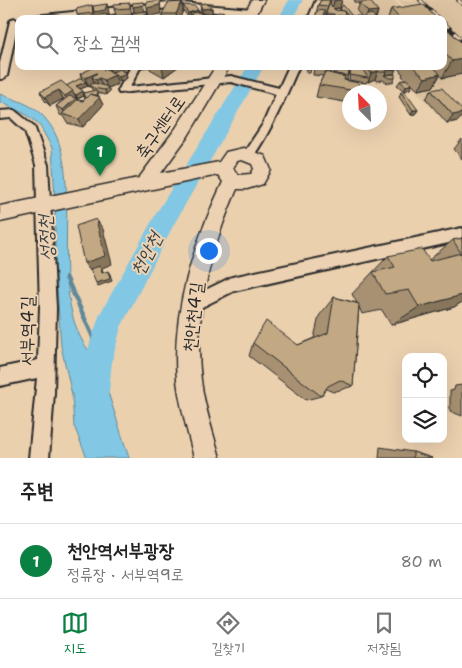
<!DOCTYPE html>
<html lang="ko">
<head>
<meta charset="utf-8">
<style>
	:root { --surface:#fff; --page:#f6f6f6; --text:#222; --muted:#767676; --line:#e0e0e0; --accent:#0b8043 }
	body { margin:0; font-family:"Shantell Sans","Poor Story",sans-serif; background:var(--page); color:var(--text) }
	.controls { position:absolute; right:15px; bottom:15px; display:grid; overflow:hidden; border-radius:10px; box-shadow:0 5px 20px #0002 }
	.controls button { width:45px; height:45px; display:grid; place-items:center; padding:0; border:0; border-bottom:1px solid var(--line); background:var(--surface); color:var(--text); font:25px sans-serif }
	.compass { position:absolute; left:342px; top:85px; width:45px; height:45px; border-radius:50%; background:var(--surface); box-shadow:0 5px 20px #0002; rotate:336deg }
	.you { position:absolute; left:208px; top:250px; width:18px; height:18px; margin:-12px; border:4px solid #fff; border-radius:50%; background:#1a73e8; box-shadow:0 0 0 8px #1a73e833 }
	.badge { display:grid; place-items:center; width:32px; height:32px; border-radius:50%; background:var(--accent); color:#fff; font-size:16px; font-weight:700 }
	.pin { position:absolute; translate:-50% -41px; filter:drop-shadow(0 1px 2px #0008) }
	.pin::after { content:''; position:absolute; top:26px; width:18px; height:15px; background:inherit; clip-path:polygon(0 0,100% 0,50% 100%) }
	.list { margin:0; padding:0; list-style:none }
	h2 { display:flex; justify-content:space-between; align-items:center; height:65px; margin:0; padding:0 20px; font-size:21px }
	h2 small { font-size:16px; font-weight:400; color:var(--muted) }
	.list li { display:grid; grid-template-columns:32px 1fr auto; gap:15px; align-items:center; box-sizing:border-box; height:75px; padding:0 20px; border-top:1px solid var(--line) }
	.list b { display:block; font-size:19px; white-space:nowrap }
	.list p { margin:0; font-size:16px; white-space:nowrap; color:var(--muted) }
	.list em { font-size:16px; font-style:normal; color:var(--muted) }
	.icon { flex:none; width:28px; height:28px; fill:none; stroke:currentColor; stroke-width:2; stroke-linecap:round; stroke-linejoin:round }
	.map { position:relative; flex:none; width:462px; height:458px; overflow:hidden }
	.search { position:absolute; background:var(--surface); box-shadow:0 5px 20px #0002; left:15px; right:15px; top:15px; height:55px; display:flex; align-items:center; gap:12px; box-sizing:border-box; padding:0 18px; border-radius:10px; color:var(--muted); font-size:19px }
	.sheet { height:140px; background:var(--surface) }
	nav { display:flex; justify-content:space-around; align-items:center; box-sizing:border-box; height:70px; border-top:1px solid var(--line); background:var(--surface); font-size:14px; color:var(--muted) }
	nav a { display:grid; justify-items:center; gap:2px }
	nav .on { color:var(--accent) }
	.map>svg:first-child { display:block }
</style>
</head>
<body>
<div class="map">
<svg width="462" height="458" viewBox="0 0 462 458">
	<rect width="100%" height="100%" fill="#ebd0ae"/>
	<filter id="ink" filterUnits="userSpaceOnUse"><feTurbulence type="fractalNoise" baseFrequency=".02" numOctaves="2"/><feDisplacementMap in="SourceGraphic" scale="10" xChannelSelector="R" yChannelSelector="G"/><feConvolveMatrix kernelMatrix="1 2 1 2 8 2 1 2 1" color-interpolation-filters="sRGB"/></filter>
	<g filter="url(#ink)">
		<g fill="#dbc19f">
			<polygon points="336,0 394,0 412,19 352,19"/>
			<polygon points="398,0 462,0 462,68 443,47 443,19 417,19"/>
			<polygon points="394,66 443,66 462,71 462,121 447,125"/>
		</g>
		<path fill="#82c7e3" stroke="#5f8999" d="M0,94C13,99 31,104 41,114C96,165 35,303 98,361L129,458H87L74,426L72,395L61,346L55,261V199L52,148L39,124L27,115L0,102Z"/>
		<g fill="none" stroke-linecap="round" stroke-linejoin="round">
			<polyline stroke="#5f8999" stroke-width="4.5" points="66,277 93,337 94,362"/>
			<g fill="#82c7e3" fill-rule="evenodd">
				<polygon points="289,0 303,0 292,19 278,19"/>
				<polygon points="248,66 264,66 173,226 121,327 112,361 109,392 105,402 95,406 85,402 81,392 84,361 100,314 157,212"/>
			</g>
			<g stroke="#2b2b2b" stroke-width="4">
				<g id="street">
					<polygon points="316,0 324,0 316,19 308,19"/>
					<polygon points="169,2 252,9 256,12 252,15 169,8 62,19 30,19 34,16"/>
					<polygon points="14,18 18,21 7,76 2,79 0,79 0,63 10,21"/>
					<path d="M131,66H141L130,87L231,76L279,88L289,66H299C285,98 273,127 253,157L249,159L243,154L263,124L276,94L231,82L119,93L118,91Z"/>
					<polygon points="14,110 34,126 48,165 56,308 54,393 49,458 29,458 37,378 0,386 0,368 38,360 40,308 36,165 25,131 11,118 0,119 0,111"/>
					<polygon points="462,228 462,240 234,291 192,312 187,309 184,304 187,299 232,277"/>
				</g>
			</g>
			<g stroke="#2b2b2b" stroke-width="3">
				<g id="secondary">
					<polygon points="252,0 264,0 254,19 242,19"/>
					<path d="M216,66H230L188,136L161,173L219,162L226,152L243,148L265,156L271,170L263,184L247,189H237C211,248 193,315 201,380C204,406 213,432 220,458H194C188,432 180,407 177,380C171,311 194,243 223,182L218,175L0,222V206L139,178L176,128ZM242,160L252,164L254,169L251,174L238,175L233,168L237,161Z"/>
				</g>
			</g>
			<use href="#street" fill="#ecd2b3" fill-rule="evenodd"/>
			<use href="#secondary" fill="#ecd2b3" fill-rule="evenodd"/>
			<g stroke="#2b2b2b" stroke-width="4">
				<g id="rail">
					<polyline points="420,0 439,19"/>
					<polyline points="458,0 462,4"/>
					<polyline points="443,22 462,40"/>
				</g>
			</g>
			<use href="#rail" stroke="#ecd2b3" stroke-width="2.5" stroke-dasharray="8" stroke-linecap="butt"/>
		</g>
		<g fill="#a79172" stroke="#2b2b2b" fill-rule="evenodd">
			<polygon points="321,0 342,0 340,8 334,9 335,10 339,11 340,9 352,16 362,19 324,19 326,15 328,6 326,15 324,15 322,19 315,19 318,5"/>
			<polygon points="354,0 366,0 366,2 378,11 376,19 363,19 357,11 360,3 356,3"/>
			<polygon points="182,2 183,11 179,19 163,19 162,14"/>
			<polygon points="130,3 132,17 117,18 114,9"/>
			<polygon points="200,4 212,8 212,13 215,19 203,19 201,13"/>
			<polygon points="183,5 198,12 200,12 202,19 192,19 191,17 188,17 183,10"/>
			<polygon points="133,7 145,11 147,11 148,19 133,19 132,13 134,13"/>
			<polygon points="76,9 94,10 109,13 108,19 79,19"/>
			<polygon points="391,9 437,19 388,19"/>
			<polygon points="215,13 226,19 217,19 216,17"/>
			<polygon points="443,25 462,74 442,78 440,75 433,87 418,90 412,85 410,89 404,91 397,85 400,81 405,79 402,76 403,74 396,66 443,66"/>
			<path d="M107,66H127L128,71L124,72L126,74L127,78L120,82L117,79L118,84L108,88L110,91L106,95L97,93L103,105L83,127L67,123L63,116L60,115L56,106L64,99H63L50,106L45,101L40,92L66,86L82,79L80,74L109,70ZM88,86L89,87L90,86L93,91L84,93L80,89ZM84,96L85,99L83,101L77,100L76,97L78,99Z"/>
			<polygon points="141,66 179,66 164,77 150,69 150,67 142,68"/>
			<polygon points="306,66 311,66 310,73 306,73"/>
			<polygon points="314,66 332,66 330,73 335,74 333,74 335,66 351,66 348,72 347,80 344,80 359,83 356,92 350,92 350,103 316,97 319,85 323,76 313,75"/>
			<polygon points="354,66 395,66 394,74 385,75 395,78 393,82 387,83 383,80 376,81 375,79 368,82 367,81 366,83 349,80 350,71 351,67"/>
			<polygon points="431,90 458,121 447,123 426,99"/>
			<polygon points="401,92 418,110 415,114 411,115 399,97"/>
			<polygon points="462,139 462,159 454,149"/>
			<polygon points="462,238 462,302 454,307 391,325 382,310 362,314 359,307 353,386 333,392 326,389 321,396 306,400 249,356 253,343 298,345 314,338 319,316 334,297 357,303 352,294 388,256 429,260 453,240"/>
			<polygon points="462,385 462,416 450,411 450,391 454,390 455,386"/>
			<polygon points="380,447 413,452 432,458 379,458"/>
		</g>
		<g fill="#88765c" stroke="#2b2b2b">
			<polygon points="160,0 161,14 149,16 147,8"/>
			<polygon points="338,0 342,0 340,8 332,9 334,1"/>
			<polygon points="143,2 145,14 135,16 133,7"/>
			<polygon points="182,2 183,11 179,19 177,19 176,14"/>
			<polygon points="107,4 109,13 108,19 94,19 93,13 92,5 94,12"/>
			<polygon points="212,8 212,17 203,14 203,18 202,9"/>
			<polygon points="198,10 198,15 190,13 191,17 188,17 188,13"/>
			<polygon points="378,11 375,19 366,18 368,12"/>
			<polygon points="462,59 462,74 442,78 452,61"/>
			<polygon points="112,66 127,66 128,71 112,76 109,67"/>
			<polygon points="162,66 179,66 164,77"/>
			<polygon points="396,69 394,74 385,75 386,72 384,71"/>
			<polygon points="378,71 375,79 368,82 371,73"/>
			<polygon points="97,73 103,87 100,89 96,80 92,77 95,84 89,87 85,78"/>
			<polygon points="126,74 127,78 120,82 119,77"/>
			<polygon points="440,74 433,87 418,90 425,78"/>
			<polygon points="115,75 118,84 108,88 110,91 106,95 105,90 107,88 104,80"/>
			<polygon points="86,82 88,86 78,90 76,86"/>
			<polygon points="412,84 410,89 404,91 406,86"/>
			<polygon points="59,90 63,99 50,106 45,97"/>
			<polygon points="73,91 80,106 66,116 63,110 70,104 65,96"/>
			<polygon points="83,91 85,95 78,99 76,95"/>
			<polygon points="98,95 103,105 83,127 79,119 87,102 85,98"/>
			<polygon points="413,110 418,110 415,114 411,115"/>
			<polygon points="462,113 462,116 458,121 447,123 453,115"/>
			<polygon points="96,219 103,229 112,264 102,268 104,276 91,272 84,263"/>
			<polygon points="108,271 110,274 112,281 98,286 96,283"/>
			<polygon points="462,295 462,302 454,307 391,325 419,307"/>
		</g>
		<g fill="#c2a984" stroke="#2b2b2b">
			<polygon points="160,0 160,5 147,8 146,2"/>
			<polygon points="321,0 330,0 328,6 318,5"/>
			<polygon points="330,0 331,6 335,10 344,11 345,16 337,16 335,19 334,14 326,14"/>
			<polygon points="370,1 378,11 368,12 360,3"/>
			<polygon points="143,2 144,5 133,7 132,3"/>
			<polygon points="182,2 176,14 162,14 168,3"/>
			<polygon points="130,3 130,8 114,9 114,4"/>
			<polygon points="206,3 212,8 202,9 200,4"/>
			<polygon points="107,4 105,10 94,12 93,6"/>
			<polygon points="423,4 437,19 400,19 391,9"/>
			<polygon points="92,5 93,13 77,15 76,9"/>
			<polygon points="183,5 195,6 198,10 188,13"/>
			<polygon points="343,5 352,16 347,16 347,13 340,9"/>
			<polygon points="318,10 325,11 322,18 315,17"/>
			<polygon points="147,11 147,15 133,16 132,13"/>
			<polygon points="223,11 226,17 220,18 215,13"/>
			<polygon points="200,12 202,18 195,19 190,13"/>
			<polygon points="213,13 215,19 205,19 203,14"/>
			<polygon points="107,14 106,19 93,19 92,16"/>
			<polygon points="372,14 376,19 367,19 364,16"/>
			<polygon points="131,15 131,19 130,19 130,17 117,18 117,16"/>
			<polygon points="326,15 333,15 334,19 324,19"/>
			<polygon points="337,16 359,16 362,19 338,19"/>
			<polygon points="130,17 130,19 114,19"/>
			<polygon points="443,25 462,43 462,59 452,61 443,51"/>
			<polygon points="96,66 101,66 104,70 107,69 115,75 104,80 100,78 96,80 92,77 97,73 85,78 80,74"/>
			<rect x="307" y="66" width="4" height="3"/>
			<polygon points="319,66 332,66 332,68"/>
			<polygon points="367,66 383,66 386,72 380,72 378,71 371,73"/>
			<polygon points="383,66 395,66 396,67 396,69 386,71"/>
			<polygon points="412,66 433,66 440,74 425,78"/>
			<polygon points="351,67 361,67 368,78 350,75"/>
			<polygon points="120,69 126,74 119,77 112,72"/>
			<polygon points="336,71 349,71 348,76 336,74"/>
			<polygon points="325,72 345,77 344,80 359,83 357,91 319,85"/>
			<polygon points="395,74 395,78 389,78 384,75"/>
			<polygon points="81,78 86,82 76,86 83,91 76,95 66,86"/>
			<polygon points="406,79 412,84 406,86 400,81"/>
			<polygon points="61,81 73,91 65,96 59,90 45,97 40,92"/>
			<polygon points="94,83 108,87 105,90 93,88 90,85"/>
			<polygon points="442,88 462,110 462,113 453,115 431,90"/>
			<polygon points="96,90 98,95 95,95 90,94 87,98 85,98 83,93"/>
			<polygon points="401,92 405,92 418,110 413,110"/>
			<polygon points="90,94 100,97 79,119 62,114 77,100 83,101"/>
			<polygon points="69,96 76,98 63,110 56,106"/>
			<polygon points="96,219 105,256 84,263 76,226"/>
			<polygon points="462,238 462,295 419,307 409,290 385,294 373,272 395,267 388,256 422,249 430,261 461,253 453,240"/>
			<polygon points="100,266 102,273 108,271 110,279 96,283 90,269"/>
			<polygon points="334,297 359,304 353,386 340,380 328,386 321,396 253,343 266,321 298,345 328,333"/>
			<polygon points="413,452 432,458 413,458"/>
		</g>
	</g>
	<g text-anchor="middle" dominant-baseline="central" stroke-width="4" stroke-linejoin="round" paint-order="stroke">
		<g font-size="18" fill="#2b2b2b" stroke="#ecd2b3">
			<text transform="translate(160 127) rotate(-55)">축구센터로</text>
			<text transform="translate(193 317) rotate(-84)">천안천4길</text>
			<text transform="translate(27 331) rotate(-89)">서부역4길</text>
		</g>
		<g font-size="19" font-style="italic" fill="#384247" stroke="#ecd2b3">
			<text transform="translate(46 238) rotate(-93)">성정천</text>
			<text transform="translate(146 254) rotate(-62)">천안천</text>
		</g>
	</g>
</svg>
<div class="controls">
<button><svg class="icon" aria-label="locate" viewBox="0 0 24 24"><circle cx="12" cy="12" r="6"/><path d="M12 2v4M12 18v4M2 12h4M18 12h4"/></svg></button>
<button><svg class="icon" aria-label="layers" viewBox="0 0 24 24"><path d="M12 4l9 5-9 5-9-5zM3 14l9 5 9-5"/></svg></button>
</div>
<svg class="compass" viewBox="-18 -18 36 36"><path d="M0-13l5 13h-10z" fill="#e53935"/><path d="M0 13l5-13h-10z" fill="#767676"/></svg>
<div class="you"></div>
<div class="pin badge" style="left:100px;top:176px">1</div>
<div class="search"><svg class="icon" aria-label="search" viewBox="0 0 24 24"><circle cx="10" cy="10" r="6"/><path d="M15 15l6 6"/></svg>장소 검색</div>
</div>
<section class="sheet">
<h2>주변<small></small></h2>
<ul class="list">
<li><span class="badge">1</span><div><b>천안역서부광장</b><p>정류장 · 서부역9로</p></div><em>80 m</em></li>
</ul>
</section>
<nav>
<a class="on"><svg class="icon" aria-label="map" viewBox="0 0 24 24"><path d="M3 6l6-2 6 2 6-2v14l-6 2-6-2-6 2zM9 4v14M15 6v14"/></svg>지도</a>
<a><svg class="icon" aria-label="directions" viewBox="0 0 24 24"><path d="M12 3l9 9-9 9-9-9zM9 14v-3h6M13 9l2 2-2 2"/></svg>길찾기</a>
<a><svg class="icon" aria-label="saved" viewBox="0 0 24 24"><path d="M7 4h10v16l-5-4-5 4z"/></svg>저장됨</a>
</nav>
</body>
</html>
